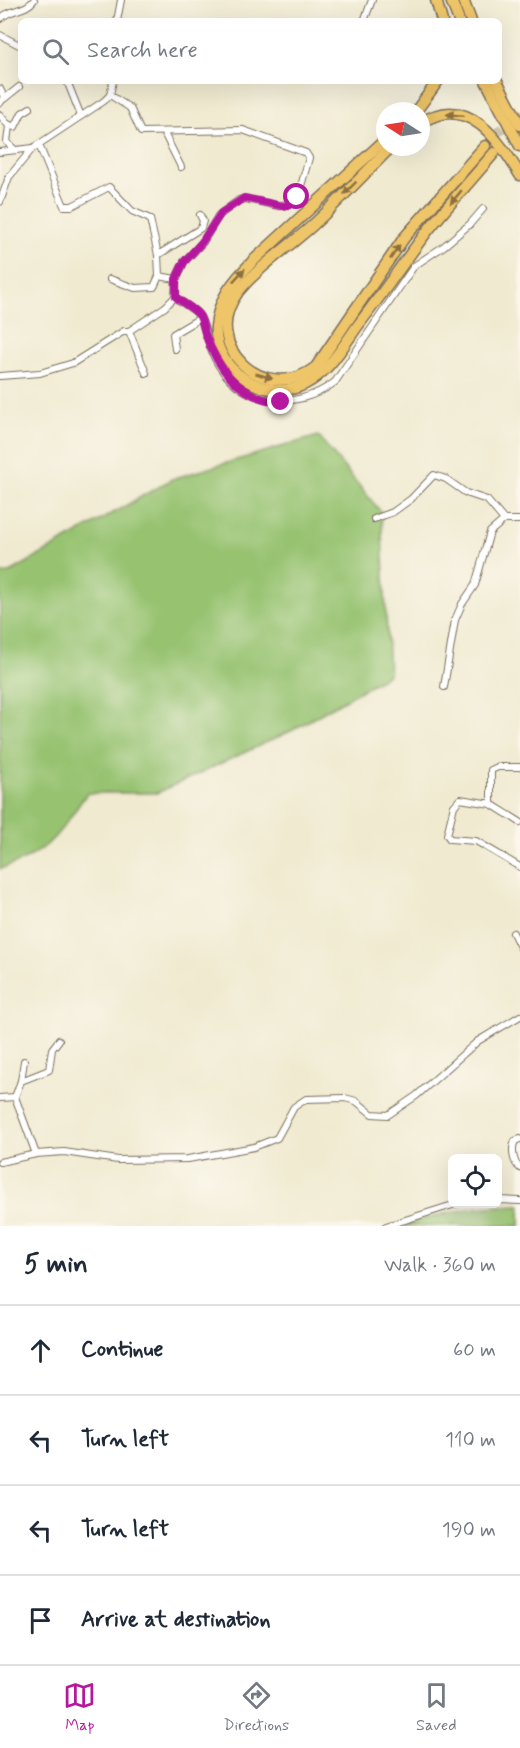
<!DOCTYPE html>
<html lang="en">
<head>
<meta charset="utf-8">
<style>
	:root { --surface:#fff; --page:#f2f2f3; --text:#1f2937; --muted:#747a83; --line:#e0e1e3; --accent:#b5179e }
	body { margin:0; font-family:Mynerve,sans-serif; background:var(--page); color:var(--text) }
	.controls { position:absolute; right:18px; bottom:18px; display:grid; overflow:hidden; border-radius:9px; box-shadow:0 6px 24px #0002 }
	.controls button { width:54px; height:54px; display:grid; place-items:center; padding:0; border:0; border-bottom:2px solid var(--line); background:var(--surface); color:var(--text); font:30px sans-serif }
	.compass { position:absolute; left:376px; top:102px; width:54px; height:54px; border-radius:50%; background:var(--surface); box-shadow:0 6px 24px #0002; rotate:282deg }
	.stop { position:absolute; width:18px; height:18px; margin:-14px; border:4px solid #b5179e; border-radius:50%; background:#fff }
	.stop.end { background:#b5179e; border-color:#fff; box-shadow:0 2px 6px #0008 }
	.list { margin:0; padding:0; list-style:none }
	h2 { display:flex; justify-content:space-between; align-items:center; height:78px; margin:0; padding:0 24px; font-size:26px }
	h2 small { font-size:20px; font-weight:400; color:var(--muted) }
	.list li { display:grid; grid-template-columns:39px 1fr auto; gap:18px; align-items:center; box-sizing:border-box; height:90px; padding:0 24px; border-top:2px solid var(--line) }
	.list b { display:block; font-size:22px; white-space:nowrap }
	.list em { font-size:20px; font-style:normal; color:var(--muted) }
	.icon { flex:none; width:33px; height:33px; fill:none; stroke:currentColor; stroke-width:2; stroke-linecap:round; stroke-linejoin:round }
	.map { position:relative; flex:none; width:520px; height:1226px; overflow:hidden }
	.search { position:absolute; background:var(--surface); box-shadow:0 6px 24px #0002; left:18px; right:18px; top:18px; height:66px; display:flex; align-items:center; gap:15px; box-sizing:border-box; padding:0 21px; border-radius:9px; color:var(--muted); font-size:22px }
	.sheet { height:438px; background:var(--surface) }
	nav { display:flex; justify-content:space-around; align-items:center; box-sizing:border-box; height:84px; border-top:2px solid var(--line); background:var(--surface); font-size:16px; color:var(--muted) }
	nav a { display:grid; justify-items:center; gap:3px }
	nav .on { color:var(--accent) }
	.map>svg:first-child { display:block }
</style>
</head>
<body>
<div class="map">
<svg width="520" height="1226" viewBox="0 0 520 1226">
	<rect width="100%" height="100%" fill="#fbf7ec"/>
	<filter id="ink" filterUnits="userSpaceOnUse"><feTurbulence type="fractalNoise" baseFrequency=".0167" numOctaves="2"/><feDisplacementMap in="SourceGraphic" scale="12" xChannelSelector="R" yChannelSelector="G"/><feConvolveMatrix kernelMatrix="1 2 1 2 8 2 1 2 1" color-interpolation-filters="sRGB"/></filter>
	<filter id="wash" filterUnits="userSpaceOnUse"><feTurbulence type="fractalNoise" baseFrequency=".008" numOctaves="4" result="noise"/><feDisplacementMap in="SourceGraphic" scale="24" xChannelSelector="R" yChannelSelector="G"/><feGaussianBlur stdDeviation="1.35" result="paint"/><feColorMatrix in="noise" values="0 0 0 0 0 0 0 0 0 0 0 0 0 0 0 0 0 1.4 0 .05"/><feComposite in="paint" operator="in"/></filter>
	<g filter="url(#wash)">
		<rect width="100%" height="100%" fill="#f0ead0"/>
		<g fill="#97c371" stroke="#697648" stroke-width="1.5">
			<path d="M318,436L381,512L389,674L291,731L157,793H87C59,833 49,854 0,869V574L9,573L172,479Z"/>
			<path d="M520,1205V1226H401C441,1212 477,1206 520,1205Z"/>
		</g>
	</g>
	<g filter="url(#ink)">
		<g fill="none" stroke-linecap="round" stroke-linejoin="round">
			<polyline stroke="#ccc4ac" stroke-width="10" stroke-dasharray="10 5" stroke-linecap="butt" points="485,146 520,109"/>
			<g stroke="#7a6d5c" stroke-width="8">
				<g id="minor">
					<path d="M0,19C10,8 25,12 34,0"/>
					<polyline points="117,21 121,0"/>
					<polyline points="364,21 372,0"/>
					<polyline points="0,35 21,46"/>
					<polyline points="67,81 81,116"/>
					<polyline points="0,89 4,97 0,103"/>
					<polyline points="110,95 130,108 141,132 243,130 306,153 309,158 299,193 291,203 279,206 246,199 239,200 218,216 203,242 184,262 176,279"/>
					<polyline points="4,99 19,87"/>
					<polyline points="0,115 9,126 7,142 15,150"/>
					<polyline points="8,124 15,127 22,113 30,108"/>
					<polyline points="164,133 181,167"/>
					<polyline points="0,152 33,148 104,101 110,95 113,81"/>
					<polyline points="0,202 9,177 33,148"/>
					<polyline points="158,255 201,228 203,221 200,215"/>
					<polyline points="110,279 135,288 154,287 159,276"/>
					<path d="M175,297C182,303 191,307 198,314C204,320 209,347 214,357C238,406 294,413 335,382L414,266L444,246L470,224L483,209"/>
					<polyline points="129,331 146,373"/>
					<polyline points="175,349 173,334 200,318"/>
					<polyline points="0,376 40,373 73,363 124,331 129,331 165,307 175,297 176,279 159,276 158,255 150,219 132,211 109,187 72,206 64,206 39,145"/>
					<polyline points="374,519 393,512 411,499 434,475 446,479 466,493 487,500 504,520 520,520"/>
					<polyline points="444,687 455,620 462,604 475,585 490,532 504,520"/>
					<polyline points="491,804 491,770 498,767 520,767"/>
					<polyline points="520,822 491,804 460,799 454,806 447,835 450,839 476,841 520,867"/>
					<polyline points="513,933 520,947"/>
					<polyline points="21,1081 49,1070 52,1049 59,1040"/>
					<polyline points="15,1097 21,1081 24,1061"/>
					<polyline points="0,1098 15,1097 36,1154"/>
					<path d="M520,1139L515,1141C511,1149 513,1163 520,1168"/>
					<polyline points="0,1162 36,1154 64,1152 118,1160 188,1159 254,1147 277,1138 294,1107 306,1099 345,1098 356,1101 372,1114 388,1115 416,1096 478,1041 520,1016"/>
					<polyline points="498,1200 520,1201"/>
					<polyline points="386,1226 456,1204"/>
				</g>
			</g>
			<g stroke="#7a6d5c" stroke-width="13">
				<g id="motorway">
					<polyline points="436,0 442,21"/>
					<polyline points="451,0 459,21"/>
					<polyline points="463,0 471,21"/>
					<polyline points="486,81 520,146"/>
					<polyline points="497,81 520,125"/>
					<polyline points="416,111 438,81"/>
					<path d="M421,123C467,92 500,141 520,175"/>
					<path d="M385,140L253,261C234,280 219,297 216,326C212,370 267,404 305,384C330,371 343,346 359,324C383,293 405,260 429,229C450,203 473,178 494,153"/>
					<path d="M391,147C365,173 340,200 313,225C289,247 259,266 238,292C198,345 265,407 316,367L404,238L485,146"/>
				</g>
			</g>
			<use href="#minor" stroke="#fff" stroke-width="6"/>
			<use href="#motorway" stroke="#eec569" stroke-width="10"/>
		</g>
		<defs><path id="oneway-solid" d="M-6-.8H1V-3.2L6.5 0L1 3.2V.8H-6Z" transform="scale(1.5)"/></defs>
		<g fill="#8c7040">
			<use href="#oneway-solid" transform="translate(455 115) rotate(-175)"/>
			<use href="#oneway-solid" transform="translate(350 188) rotate(135)"/>
			<use href="#oneway-solid" transform="translate(456 197) rotate(130)"/>
			<use href="#oneway-solid" transform="translate(395 252) rotate(-56)"/>
			<use href="#oneway-solid" transform="translate(239 275) rotate(-47)"/>
			<use href="#oneway-solid" transform="translate(264 376) rotate(17)"/>
		</g>
	</g>
	<g fill="none" stroke-linecap="round" stroke-linejoin="round" filter="url(#ink)">
		<path stroke="#b5179e" stroke-width="8" d="M281,402C241,399 219,371 206,336C203,329 203,319 198,314C192,307 182,303 176,297V279L184,262L202,242L221,213L244,198L282,206L289,205L297,197"/>
	</g>
</svg>
<div class="controls">
<button><svg class="icon" aria-label="locate" viewBox="0 0 24 24"><circle cx="12" cy="12" r="6"/><path d="M12 2v4M12 18v4M2 12h4M18 12h4"/></svg></button>
</div>
<svg class="compass" viewBox="-18 -18 36 36"><path d="M0-13l5 13h-10z" fill="#e53935"/><path d="M0 13l5-13h-10z" fill="#747a83"/></svg>
<div class="stop" style="left:297px;top:197px"></div>
<div class="stop end" style="left:281px;top:402px"></div>
<div class="search"><svg class="icon" aria-label="search" viewBox="0 0 24 24"><circle cx="10" cy="10" r="6"/><path d="M15 15l6 6"/></svg>Search here</div>
</div>
<section class="sheet">
<h2>5 min<small>Walk · 360 m</small></h2>
<ul class="list">
<li><svg class="icon" aria-label="ahead" viewBox="0 0 24 24"><path d="M12 20V5M6 11l6-6 6 6"/></svg><div><b>Continue</b></div><em>60 m</em></li>
<li><svg class="icon" aria-label="left" viewBox="0 0 24 24"><path d="M17 20v-9H6M10 6l-5 5 5 5"/></svg><div><b>Turn left</b></div><em>110 m</em></li>
<li><svg class="icon" aria-label="left" viewBox="0 0 24 24"><path d="M17 20v-9H6M10 6l-5 5 5 5"/></svg><div><b>Turn left</b></div><em>190 m</em></li>
<li><svg class="icon" aria-label="arrive" viewBox="0 0 24 24"><path d="M6 21V4h12l-3 4 3 4H6"/></svg><div><b>Arrive at destination</b></div></li>
</ul>
</section>
<nav>
<a class="on"><svg class="icon" aria-label="map" viewBox="0 0 24 24"><path d="M3 6l6-2 6 2 6-2v14l-6 2-6-2-6 2zM9 4v14M15 6v14"/></svg>Map</a>
<a><svg class="icon" aria-label="directions" viewBox="0 0 24 24"><path d="M12 3l9 9-9 9-9-9zM9 14v-3h6M13 9l2 2-2 2"/></svg>Directions</a>
<a><svg class="icon" aria-label="saved" viewBox="0 0 24 24"><path d="M7 4h10v16l-5-4-5 4z"/></svg>Saved</a>
</nav>
</body>
</html>
